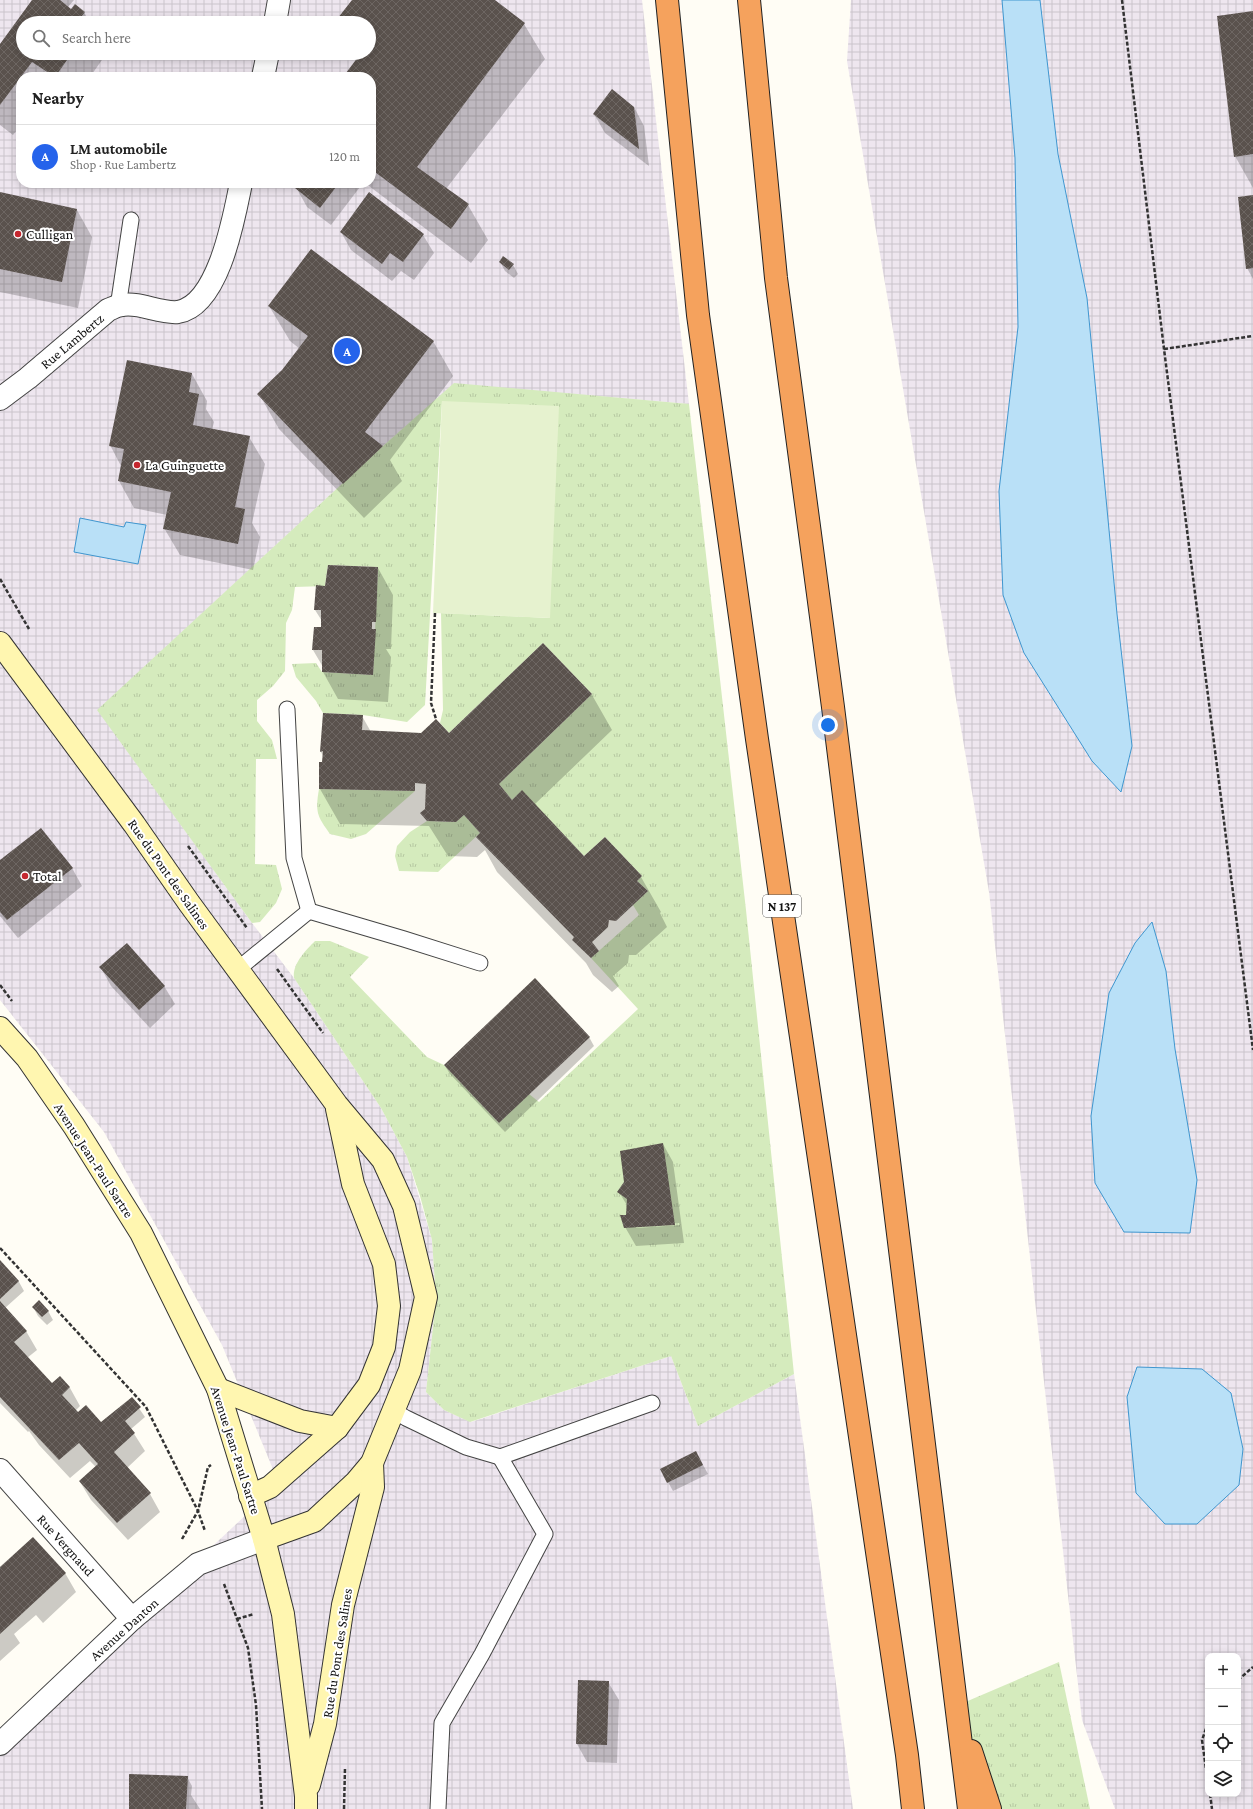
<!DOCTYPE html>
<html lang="en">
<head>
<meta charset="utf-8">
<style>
	:root { --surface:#fff; --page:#f2f2f2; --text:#222; --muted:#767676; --line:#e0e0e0; --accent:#2563eb }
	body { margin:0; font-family:"Crimson Pro",serif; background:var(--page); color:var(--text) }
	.controls { position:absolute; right:12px; bottom:12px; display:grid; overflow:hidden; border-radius:8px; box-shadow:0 2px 10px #0003 }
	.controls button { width:36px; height:36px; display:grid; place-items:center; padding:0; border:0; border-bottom:1px solid var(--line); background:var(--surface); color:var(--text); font:20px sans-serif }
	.you { position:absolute; left:828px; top:725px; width:14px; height:14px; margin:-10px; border:3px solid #fff; border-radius:50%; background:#1a73e8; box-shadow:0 0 0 6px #1a73e833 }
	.badge { display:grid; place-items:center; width:26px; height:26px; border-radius:50%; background:var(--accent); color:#fff; font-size:13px; font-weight:700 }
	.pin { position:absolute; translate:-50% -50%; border:2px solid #fff; box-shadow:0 1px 4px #0006 }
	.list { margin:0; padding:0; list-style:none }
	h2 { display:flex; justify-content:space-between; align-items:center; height:52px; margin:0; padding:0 16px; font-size:17px }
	h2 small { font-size:13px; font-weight:400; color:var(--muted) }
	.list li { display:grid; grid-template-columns:26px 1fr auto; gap:12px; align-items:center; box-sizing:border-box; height:64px; padding:0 16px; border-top:1px solid var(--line) }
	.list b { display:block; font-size:15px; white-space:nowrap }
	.list p { margin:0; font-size:13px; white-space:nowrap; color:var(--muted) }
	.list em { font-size:13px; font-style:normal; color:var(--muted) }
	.icon { flex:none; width:22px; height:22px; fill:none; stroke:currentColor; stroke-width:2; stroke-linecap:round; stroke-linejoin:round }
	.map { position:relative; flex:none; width:1253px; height:1809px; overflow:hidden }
	.search { position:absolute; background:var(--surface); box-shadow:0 2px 10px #0003; left:16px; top:16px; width:360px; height:44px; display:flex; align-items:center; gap:10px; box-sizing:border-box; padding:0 14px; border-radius:22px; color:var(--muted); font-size:15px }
	.panel { position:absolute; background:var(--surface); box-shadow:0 2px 10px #0003; left:16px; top:72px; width:360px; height:116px; border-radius:16px }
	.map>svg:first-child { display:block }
</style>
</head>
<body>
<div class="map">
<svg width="1253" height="1809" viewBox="0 0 1253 1809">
	<defs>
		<pattern id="industrial-grid" width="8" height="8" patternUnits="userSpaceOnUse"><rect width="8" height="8" fill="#eee6ef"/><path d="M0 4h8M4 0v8" fill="none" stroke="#cbc4cc"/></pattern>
		<pattern id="grass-tufts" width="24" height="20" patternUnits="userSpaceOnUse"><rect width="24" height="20" fill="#d5ebbd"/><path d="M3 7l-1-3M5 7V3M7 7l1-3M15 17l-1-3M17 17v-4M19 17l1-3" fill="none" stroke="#b6c8a1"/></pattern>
		<pattern id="building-cross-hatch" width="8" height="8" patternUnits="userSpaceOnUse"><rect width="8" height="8" fill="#5a524d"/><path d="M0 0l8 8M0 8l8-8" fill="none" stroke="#6d6662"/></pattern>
	</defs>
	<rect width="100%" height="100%" fill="#fffdf5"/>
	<g fill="url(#industrial-grid)" fill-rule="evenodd">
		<path d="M0,0H642L689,404L454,384L383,446L98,710L252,923L294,978L381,1108L407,1157L432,1240L436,1299L426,1392L444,1410L471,1422L671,1356L698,1426L794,1374L853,1809H0V1745L279,1484L222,1345L104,1132L0,1000ZM23,23H369V53H23ZM21,77H371V183H21Z"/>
		<path d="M851,0H1253V1809H1115L1082,1720L989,892L847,61ZM1208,1656H1238V1794H1208Z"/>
	</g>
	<g fill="url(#grass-tufts)">
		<path d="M454,383L689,404L746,910L794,1374L698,1426L671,1356L470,1422L444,1410L426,1392L436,1299L432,1240L420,1196L407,1157L381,1108L294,978C292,964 306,950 315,941H330L369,957L350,977L427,1057L444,1065L499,1123L529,1094L539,1102L638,1009L591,958L639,915L633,905L648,891L637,881L642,876L605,837L584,856L522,791L512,800L499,784L592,694L543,643L449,733L440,723L443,710L441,613L550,618L442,401L425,705L407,722L363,715L323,713L316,701L296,677L292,664L316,663L322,672L373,675L378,567L328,565L325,586L295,587L292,610L286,623L285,671L273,686L257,700V721L272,740L277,759H256L255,864L276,865L282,889L276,903L260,922L252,923L97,710L383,446Z"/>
		<path d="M319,789L415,791L366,834L351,839L330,834C317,816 315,812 319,789Z"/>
		<polygon points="464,815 480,833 438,872 399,871 395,856 397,846 410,832 427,821 456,822"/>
		<polygon points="1059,1662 1090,1809 969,1809 956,1706"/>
	</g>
	<polygon fill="#e6f2cf" points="442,401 559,406 550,618 433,613"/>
	<g fill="#b9e0f7" stroke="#3f96cf">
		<polygon points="1002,0 1040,0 1058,154 1087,298 1117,614 1132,746 1121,792 1092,761 1024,653 1003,595 999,491 1018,327 1015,158"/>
		<polygon points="80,518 124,527 126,522 146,525 138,564 74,552"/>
		<polygon points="1152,922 1166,971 1175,1049 1197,1180 1190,1233 1124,1232 1095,1183 1091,1116 1109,993 1135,943"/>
		<polygon points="1137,1367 1202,1369 1231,1393 1243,1449 1239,1485 1197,1524 1165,1524 1136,1493 1127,1397"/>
	</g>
	<g fill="#0003" fill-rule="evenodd">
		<polygon points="31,0 74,0 68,7 71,10 84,12 90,23 23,23 23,53 101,53 104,57 90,77 21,77 21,125 13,135 0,125 0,46 33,1"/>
		<polygon points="353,0 493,0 524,24 545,59 446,189 468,205 488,240 471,263 365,183 371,183 371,77 345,77 358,60 353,53 369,53 369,23 336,23"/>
		<polygon points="1253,12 1253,188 1235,156"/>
		<polygon points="634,107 644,126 649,166 605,133 594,114"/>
		<polygon points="301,183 363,183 331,225 307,207 297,189"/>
		<polygon points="0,193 77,210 92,237 78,308 0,292"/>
		<polygon points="1253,196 1253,279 1247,268"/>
		<polygon points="341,232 423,235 434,253 414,280 401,271 392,281 351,250"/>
		<polygon points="500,262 513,265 518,274 514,278 505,271"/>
		<polygon points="269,306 433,341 453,376 390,460 402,481 364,518 279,429 259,394 283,371 300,349 290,341"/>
		<polygon points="127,361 192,374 207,401 206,409 214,422 212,430 249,437 265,464 252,523 260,537 253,570 180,555 164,528 167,515 134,508 119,481 121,466 110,445"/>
		<polygon points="378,568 393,595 391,649 386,649 391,657 388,702 338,699 323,672 323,667 313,650 315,628 322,628 322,621 315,610 326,587"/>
		<polygon points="543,644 592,695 612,730 534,805 584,858 641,877 661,912 660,913 667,927 636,955 629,955 628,963 613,976 619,986 612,992 593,975 586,963 497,872 485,850 477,857 448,856 429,826 340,824 320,789 320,763 323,763 323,756 321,752 324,714 362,716 371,732 449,734"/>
		<polygon points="0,861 72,868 82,886 18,938 0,916"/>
		<polygon points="101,968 164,986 175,1004 150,1028 111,986"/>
		<polygon points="589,1037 594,1046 505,1132 450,1074 445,1066"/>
		<path d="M663,1144L673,1162L684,1243L636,1246L625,1227L628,1207L619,1192ZM679,1223L680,1225L636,1228V1226Z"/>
		<polygon points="0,1261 19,1282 24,1291 5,1308 26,1331 37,1350 27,1358 52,1385 60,1378 70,1388 80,1406 75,1411 101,1424 116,1410 121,1415 132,1398 145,1417 131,1429 145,1451 127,1468 150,1494 160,1512 128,1540 91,1500 80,1482 96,1467 90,1461 70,1478 39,1445 29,1431 28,1432 0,1403"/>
		<polygon points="33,1307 48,1311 53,1320 47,1325 38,1316"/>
		<polygon points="696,1452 708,1474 673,1491 668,1482"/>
		<polygon points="0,1568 65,1573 76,1592 43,1623 36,1615 14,1634 20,1643 0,1661"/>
		<polygon points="608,1682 619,1700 617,1763 587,1762 577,1744"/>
		<polygon points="187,1777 192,1786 191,1795 200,1809 129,1809"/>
	</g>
	<g fill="url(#building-cross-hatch)">
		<polygon points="32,0 60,0 71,9 75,4 85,12 78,21 80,23 23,23 23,53 72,53 55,77 32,62 0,105 0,44"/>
		<polygon points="352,0 495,0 525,23 417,167 469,204 451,229 371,169 371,77 343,77 361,53 369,53 369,23 334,23"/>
		<polygon points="1253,11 1253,154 1234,157 1217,16"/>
		<polygon points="612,89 634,107 639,149 593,114"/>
		<polygon points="300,183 339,183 320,208 295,188"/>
		<polygon points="0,192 77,209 62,282 0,269"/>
		<polygon points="369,192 424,234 403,262 390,253 382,264 340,232"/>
		<polygon points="1253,195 1253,268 1246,269 1238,197"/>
		<polygon points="311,249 434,341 365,432 383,446 343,484 257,394 282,370 308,336 268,306"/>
		<polygon points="503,256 514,264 509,270 499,262"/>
		<polygon points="127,360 192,373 189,392 199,394 193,425 250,436 235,507 245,509 238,544 163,529 171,492 118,481 124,449 109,446"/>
		<polygon points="328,565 378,567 376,622 372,622 372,629 376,629 373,675 322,672 322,650 312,650 314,627 321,627 321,610 314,610 316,585 325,586"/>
		<polygon points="543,643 592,694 499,784 512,800 522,790 584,856 605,837 642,876 637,881 648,891 616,921 609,920 608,927 592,942 599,951 591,958 572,940 574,937 476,837 480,833 464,815 456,822 427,821 420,813 425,809 426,784 415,783 415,791 319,789 319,762 322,762 323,751 320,752 323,713 363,715 362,730 421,733 436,719 449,733"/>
		<polygon points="41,828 73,868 7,920 0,912 0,860"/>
		<polygon points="127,943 165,986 139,1010 99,967"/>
		<polygon points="535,978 590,1037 499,1123 444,1065"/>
		<polygon points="663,1143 675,1225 624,1228 620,1215 626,1215 627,1199 617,1192 624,1182 620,1151"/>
		<polygon points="0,1260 19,1281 0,1299"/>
		<polygon points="39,1300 49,1311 42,1317 32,1307"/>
		<polygon points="0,1301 27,1331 14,1342 52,1383 60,1376 70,1387 62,1395 78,1412 86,1405 101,1422 132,1397 141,1407 125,1421 135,1433 114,1452 151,1493 117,1523 79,1481 98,1464 79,1443 59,1460 0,1397"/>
		<polygon points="696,1451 703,1465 667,1483 660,1469"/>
		<polygon points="33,1537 66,1573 0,1634 0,1567"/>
		<polygon points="578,1680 609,1681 607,1745 576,1744"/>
		<polygon points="129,1774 188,1776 186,1809 129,1809"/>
	</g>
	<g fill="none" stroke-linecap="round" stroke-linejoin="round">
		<g stroke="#444" stroke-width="17">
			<g id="lane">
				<polyline points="118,307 131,220"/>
				<polyline points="287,709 294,858 309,911"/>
				<polyline points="309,911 404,939 480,963"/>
				<polyline points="238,969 309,911"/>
				<polyline points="394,1411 406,1418 466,1447 500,1457 652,1403"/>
				<polyline points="438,1809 442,1723 482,1654 545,1534 500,1457"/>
			</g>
		</g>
		<g stroke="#444" stroke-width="24">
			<g id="street">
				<polyline points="275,23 279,0"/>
				<polyline points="263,77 268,53"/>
				<path d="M0,399L28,378L108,310C113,308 118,305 123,305C140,302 161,314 178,312C219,305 234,217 241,183"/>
				<polyline points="0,1470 132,1619"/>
				<polyline points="0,1744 132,1619 198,1564 264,1539"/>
			</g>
		</g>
		<g stroke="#333" stroke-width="24">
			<g id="secondary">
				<polyline points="0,643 134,824 189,903 337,1105 383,1160 404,1206 426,1297 410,1370 372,1463 356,1482 314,1521 264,1539"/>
				<polyline points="0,1028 27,1058 74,1126 141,1233 218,1389 264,1539 283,1614 306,1796 306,1809"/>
				<polyline points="218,1389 300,1421 337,1428"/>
				<polyline points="250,1496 270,1487 337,1428 369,1385 384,1347 389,1306 384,1264 353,1184 337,1109"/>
				<polyline points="309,1785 325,1724 343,1605 373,1487 372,1463"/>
			</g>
		</g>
		<g stroke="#222" stroke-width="24">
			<g id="highway">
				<polyline points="667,0 698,315 757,739 907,1755 913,1809"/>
				<polyline points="749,0 776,278 833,707 969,1809"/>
				<polyline points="971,1751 990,1809"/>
			</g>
		</g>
		<g stroke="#333" stroke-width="2.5" stroke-dasharray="4 2" stroke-linecap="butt">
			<polyline points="1122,0 1164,349 1253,1050"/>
			<polyline points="1164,349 1253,336"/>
			<polyline points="0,579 29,629"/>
			<polyline points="435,613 431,703 436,719"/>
			<polyline points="188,846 247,928"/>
			<polyline points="277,969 323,1033"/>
			<polyline points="0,985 12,1001"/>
			<polyline points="0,1248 146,1407 198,1511 205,1531"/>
			<polyline points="182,1539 198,1511 208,1467 211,1465"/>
			<polyline points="224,1584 248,1648 256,1705 262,1809"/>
			<polyline points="237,1619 254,1614"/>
			<polyline points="1238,1680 1253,1667"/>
			<polyline points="1208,1723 1202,1740 1208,1783"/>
			<polyline points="1210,1794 1212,1809"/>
			<polyline points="344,1809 345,1768"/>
		</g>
		<use href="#lane" stroke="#fff" stroke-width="15"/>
		<use href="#street" stroke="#fff" stroke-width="22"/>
		<use href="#secondary" stroke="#fff6b0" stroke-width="22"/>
		<use href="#highway" stroke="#f5a25d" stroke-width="22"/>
	</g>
	<g fill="#c4262e" stroke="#fff" stroke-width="1.5">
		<circle cx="18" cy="234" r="4"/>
		<circle cx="137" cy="465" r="4"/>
		<circle cx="25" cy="876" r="4"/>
	</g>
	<g text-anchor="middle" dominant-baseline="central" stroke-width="4" stroke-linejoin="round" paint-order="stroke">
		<rect fill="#fff" stroke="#585858" stroke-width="1" x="763" y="895" width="38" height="22" rx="3"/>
		<g font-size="13" font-weight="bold" fill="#111">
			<text x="782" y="906">N 137</text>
		</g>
		<g font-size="14" fill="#111" stroke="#fff" text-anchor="start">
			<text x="26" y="234">Culligan</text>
			<text x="145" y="465">La Guinguette</text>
			<text x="33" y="876">Total</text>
		</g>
		<g font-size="14" fill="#111" stroke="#fff">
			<text transform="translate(72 341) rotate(-40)">Rue Lambertz</text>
			<text transform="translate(169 874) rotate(55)">Rue du Pont des Salines</text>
			<text transform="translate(94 1160) rotate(57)">Avenue Jean-Paul Sartre</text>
			<text transform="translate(236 1450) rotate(72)">Avenue Jean-Paul Sartre</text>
			<text transform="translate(66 1545) rotate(48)">Rue Vergnaud</text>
			<text transform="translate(124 1629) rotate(-42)">Avenue Danton</text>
			<text transform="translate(337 1653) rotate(-81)">Rue du Pont des Salines</text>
		</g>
	</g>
</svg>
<div class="controls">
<button>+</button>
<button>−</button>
<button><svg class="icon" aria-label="locate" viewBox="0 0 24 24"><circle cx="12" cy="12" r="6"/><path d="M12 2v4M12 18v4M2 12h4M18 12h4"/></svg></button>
<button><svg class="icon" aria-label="layers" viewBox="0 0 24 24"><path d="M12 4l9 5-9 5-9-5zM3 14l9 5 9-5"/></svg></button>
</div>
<div class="you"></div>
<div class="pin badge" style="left:347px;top:351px">A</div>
<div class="search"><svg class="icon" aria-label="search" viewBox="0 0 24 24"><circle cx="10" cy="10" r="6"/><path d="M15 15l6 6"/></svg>Search here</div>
<section class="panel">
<h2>Nearby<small></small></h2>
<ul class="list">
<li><span class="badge">A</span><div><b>LM automobile</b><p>Shop · Rue Lambertz</p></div><em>120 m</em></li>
</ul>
</section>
</div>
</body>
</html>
